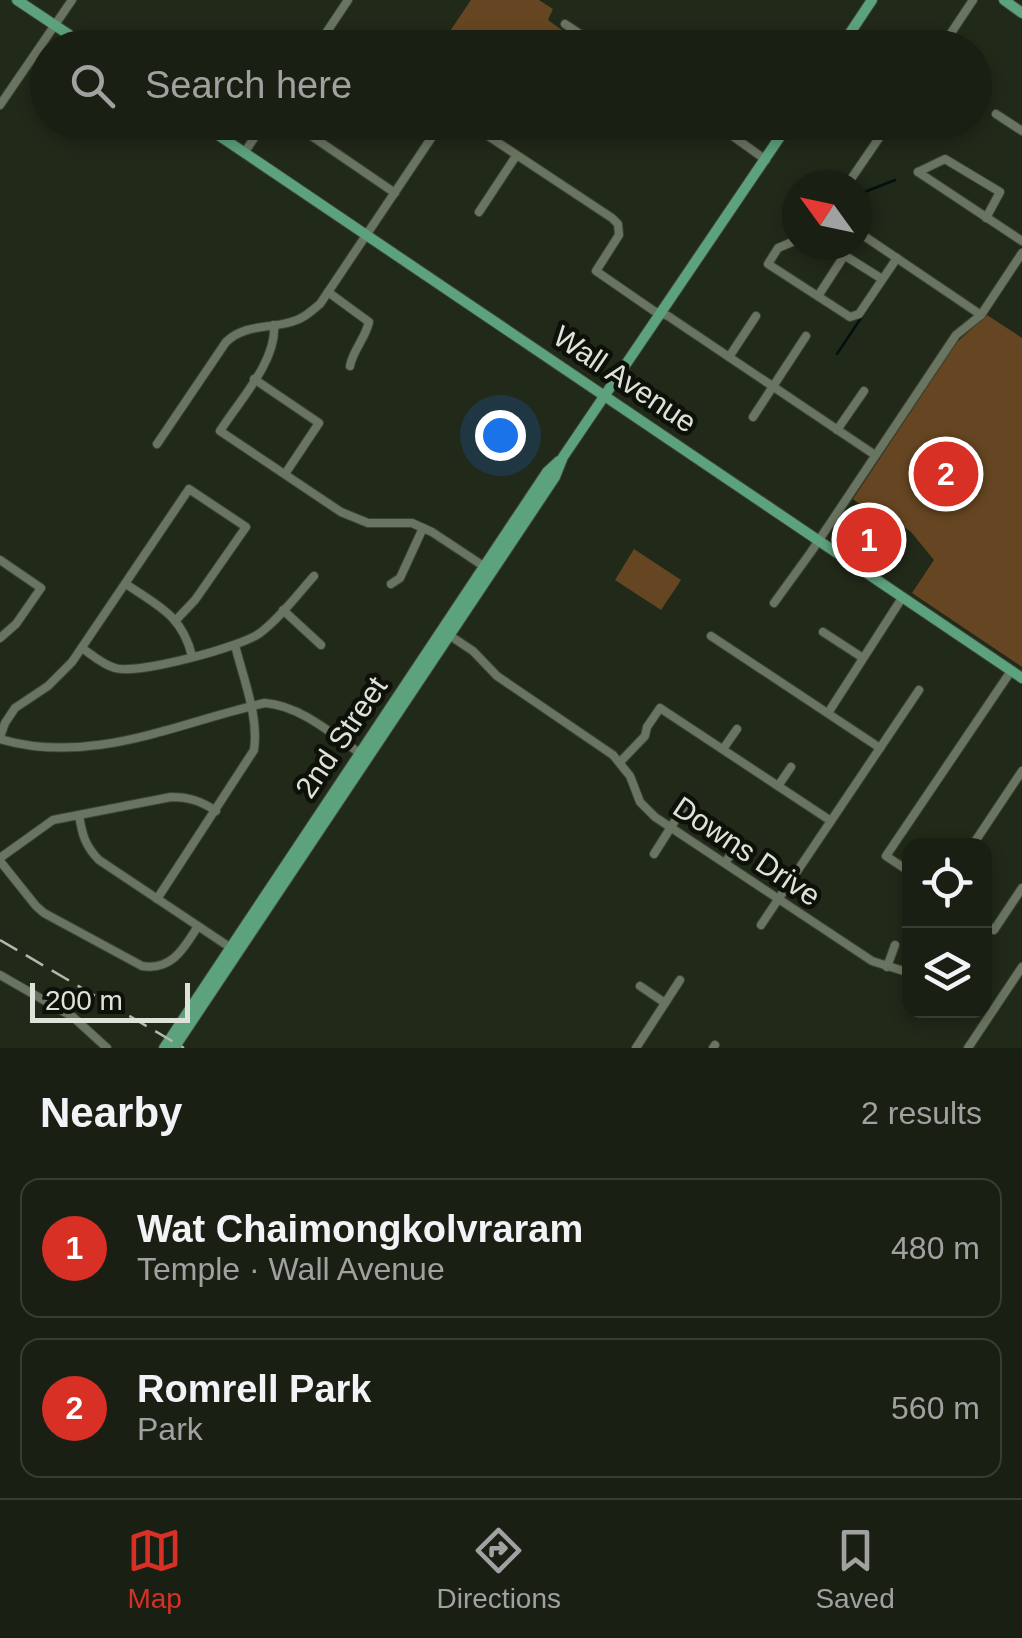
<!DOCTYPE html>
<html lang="en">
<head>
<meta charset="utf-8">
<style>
	:root { --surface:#191f13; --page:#262c21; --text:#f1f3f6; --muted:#9fa2a0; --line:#373d33; --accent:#d93025 }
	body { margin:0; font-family:Helvetica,sans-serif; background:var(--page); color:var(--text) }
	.controls { position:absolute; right:30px; bottom:30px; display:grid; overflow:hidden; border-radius:20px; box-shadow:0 5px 15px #0003 }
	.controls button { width:90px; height:90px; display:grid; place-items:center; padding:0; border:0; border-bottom:2px solid var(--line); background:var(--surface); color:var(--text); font:50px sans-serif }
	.compass { position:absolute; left:782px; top:170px; width:90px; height:90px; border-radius:50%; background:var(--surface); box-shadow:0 5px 15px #0003; rotate:303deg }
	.scale { position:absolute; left:30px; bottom:25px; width:160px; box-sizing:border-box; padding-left:10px; border:5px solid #dde3d8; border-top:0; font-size:28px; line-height:35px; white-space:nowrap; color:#dde3d8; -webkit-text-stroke:8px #0d1109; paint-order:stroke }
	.you { position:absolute; left:500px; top:435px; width:35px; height:35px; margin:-25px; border:8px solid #fff; border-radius:50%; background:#1a73e8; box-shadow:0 0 0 15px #1a73e833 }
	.badge { display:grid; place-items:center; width:65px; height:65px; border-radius:50%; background:var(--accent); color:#fff; font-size:32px; font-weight:700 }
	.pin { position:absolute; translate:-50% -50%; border:5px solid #fff; box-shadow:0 2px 10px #0006 }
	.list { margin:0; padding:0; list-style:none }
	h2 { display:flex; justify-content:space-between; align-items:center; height:130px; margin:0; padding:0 40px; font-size:42px }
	h2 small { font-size:32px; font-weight:400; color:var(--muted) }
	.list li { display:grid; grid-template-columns:65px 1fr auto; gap:30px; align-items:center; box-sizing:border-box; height:140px; margin:0 20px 20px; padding:0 20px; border:2px solid var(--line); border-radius:20px }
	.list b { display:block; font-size:38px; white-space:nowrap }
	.list p { margin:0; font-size:32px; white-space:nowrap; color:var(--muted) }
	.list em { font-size:32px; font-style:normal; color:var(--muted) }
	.icon { flex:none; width:55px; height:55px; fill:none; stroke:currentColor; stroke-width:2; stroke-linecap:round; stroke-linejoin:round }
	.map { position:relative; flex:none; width:1022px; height:1048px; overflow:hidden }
	.search { position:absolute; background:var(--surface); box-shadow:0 5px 15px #0003; left:30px; right:30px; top:30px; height:110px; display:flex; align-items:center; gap:25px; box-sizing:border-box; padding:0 35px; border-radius:55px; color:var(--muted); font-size:38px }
	.sheet { height:450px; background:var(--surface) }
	nav { display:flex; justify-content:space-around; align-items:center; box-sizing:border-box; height:140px; border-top:2px solid var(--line); background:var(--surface); font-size:28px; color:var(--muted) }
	nav a { display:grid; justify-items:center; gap:5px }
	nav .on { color:var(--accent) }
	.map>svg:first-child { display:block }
</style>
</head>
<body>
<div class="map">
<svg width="1022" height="1048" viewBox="0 0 1022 1048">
	<rect width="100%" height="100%" fill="#212919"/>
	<g fill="#664622">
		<polygon points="471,0 539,0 553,9 548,20 562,30 552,47 469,47 448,34"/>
		<polygon points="987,315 1022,338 1022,667 912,593 934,560 911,532 884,514 880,519 853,499 957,342"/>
		<polygon points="634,549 681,580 661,610 615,580"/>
	</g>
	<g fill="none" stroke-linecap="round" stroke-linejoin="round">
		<g stroke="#04100f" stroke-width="2.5">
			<polyline points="857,195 895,180"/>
			<polyline points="837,354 897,264"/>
		</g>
		<g stroke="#3d4437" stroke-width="10">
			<g id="minor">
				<polyline points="565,24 601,48"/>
				<polyline points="316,48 348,0"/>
				<polyline points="941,48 973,0"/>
				<polyline points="0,105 72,0"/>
				<polyline points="996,114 1022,131"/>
				<polyline points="291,122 395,193"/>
				<polyline points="467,122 612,218 618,224 619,235 596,271 654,311 668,316 875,455"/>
				<polyline points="713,122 766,160"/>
				<polyline points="244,153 265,122"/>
				<polyline points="918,172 1022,241"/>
				<polyline points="918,172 945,159 1000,192 986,218"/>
				<polyline points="851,179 890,122"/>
				<polyline points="479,212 516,156"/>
				<polyline points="864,236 981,315"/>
				<polyline points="797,240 778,248 768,264 850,317 859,314 897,258"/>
				<polyline points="828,245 882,279"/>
				<path d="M328,292L369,322C365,339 353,350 350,366"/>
				<polyline points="818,296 844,256"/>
				<path d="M274,325C277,361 239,401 220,431L341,512L368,523H412L432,532L488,569"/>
				<polyline points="729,357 756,316"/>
				<polyline points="254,379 319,423 285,474"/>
				<polyline points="753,417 806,336"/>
				<polyline points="837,430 864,391"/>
				<path d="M157,444L226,342C245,324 267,329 291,322C303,319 310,312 320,304L442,122"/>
				<polyline points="0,560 41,588 16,624 0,638"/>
				<path d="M126,584C158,606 182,615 192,656"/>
				<polyline points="391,584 400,578 423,528"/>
				<polyline points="774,603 811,552 956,335 981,315 1022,253"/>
				<polyline points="283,610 321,645"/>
				<polyline points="823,632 863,658"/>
				<polyline points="446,633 473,651 497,676 613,755 630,776 640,802 655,817 872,961 910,973"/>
				<polyline points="711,636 880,748"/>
				<path d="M82,648C92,655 103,665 115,668C137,675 241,647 260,633C280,618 297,595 314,576"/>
				<polyline points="828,713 902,598"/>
				<polyline points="0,737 5,723 15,708 48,686 72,662 189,489 246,527 195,600 177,619"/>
				<path d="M0,739C92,766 176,723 265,703C302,706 334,736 364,756"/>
				<polyline points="723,749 737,729"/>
				<polyline points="620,762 645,736 647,727 660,708 831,821"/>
				<polyline points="778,786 791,767"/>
				<path d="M79,815C82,834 85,846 99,860L234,950"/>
				<polyline points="972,846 1022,771"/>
				<polyline points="654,854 685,805"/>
				<path d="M0,858L53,820L171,797C189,797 201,801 216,811"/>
				<path d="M0,861L36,906L44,913L142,966C172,971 184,948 198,926"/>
				<polyline points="725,863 739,842"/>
				<polyline points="910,872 886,856 1011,671"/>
				<path d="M157,899L254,750C259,716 243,678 235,645"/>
				<polyline points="984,923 994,930 1022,888"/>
				<polyline points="761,925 919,690"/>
				<polyline points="887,967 895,945"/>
				<polyline points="0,975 73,1017 107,1048"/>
				<polyline points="640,986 665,1003"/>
				<polyline points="636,1048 680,980"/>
				<polyline points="713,1048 715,1045"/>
				<polyline points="968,1048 1022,967"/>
			</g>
		</g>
		<g stroke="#3d4437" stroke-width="12">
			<g id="major">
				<polyline points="17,0 89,48"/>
				<polyline points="1004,0 1022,13"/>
				<polyline points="840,48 872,0"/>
				<polyline points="199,122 1022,678"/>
				<polyline points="164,1048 547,472 559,461"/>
				<polyline points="174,1048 555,477 563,457 790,122"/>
			</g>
		</g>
		<use href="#minor" stroke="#6a7561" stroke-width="8"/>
		<use href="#major" stroke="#5ca27d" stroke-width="10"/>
		<polyline stroke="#b2b8ac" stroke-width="2.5" stroke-dasharray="20 10" stroke-linecap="butt" points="0,940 184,1048"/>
	</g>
	<g text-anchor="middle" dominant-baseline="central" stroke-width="9" stroke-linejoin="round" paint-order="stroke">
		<g font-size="30" fill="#dde3d8" stroke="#0d1109">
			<text transform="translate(625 379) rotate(34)">Wall Avenue</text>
			<text transform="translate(341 737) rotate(-56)">2nd Street</text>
			<text transform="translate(747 851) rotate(34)">Downs Drive</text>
		</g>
	</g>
</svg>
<div class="controls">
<button><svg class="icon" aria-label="locate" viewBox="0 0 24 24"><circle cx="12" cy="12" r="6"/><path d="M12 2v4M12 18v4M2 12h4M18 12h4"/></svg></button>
<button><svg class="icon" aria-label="layers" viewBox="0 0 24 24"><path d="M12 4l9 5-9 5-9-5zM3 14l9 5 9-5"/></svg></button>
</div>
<svg class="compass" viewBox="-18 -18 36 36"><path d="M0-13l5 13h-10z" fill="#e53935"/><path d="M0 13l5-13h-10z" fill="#9fa2a0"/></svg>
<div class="scale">200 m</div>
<div class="you"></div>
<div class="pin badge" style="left:869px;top:540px">1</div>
<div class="pin badge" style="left:946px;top:474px">2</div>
<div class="search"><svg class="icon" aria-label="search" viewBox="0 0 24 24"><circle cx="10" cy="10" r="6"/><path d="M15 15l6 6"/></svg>Search here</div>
</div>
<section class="sheet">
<h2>Nearby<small>2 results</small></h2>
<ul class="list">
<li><span class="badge">1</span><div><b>Wat Chaimongkolvraram</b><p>Temple · Wall Avenue</p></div><em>480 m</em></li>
<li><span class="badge">2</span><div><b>Romrell Park</b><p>Park</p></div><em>560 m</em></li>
</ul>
</section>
<nav>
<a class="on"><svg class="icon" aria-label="map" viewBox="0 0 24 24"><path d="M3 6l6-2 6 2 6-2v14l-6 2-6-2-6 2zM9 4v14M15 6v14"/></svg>Map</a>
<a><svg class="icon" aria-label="directions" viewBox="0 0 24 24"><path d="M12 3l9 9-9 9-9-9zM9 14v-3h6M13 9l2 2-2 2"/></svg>Directions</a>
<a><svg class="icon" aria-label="saved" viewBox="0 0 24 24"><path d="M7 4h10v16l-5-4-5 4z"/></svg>Saved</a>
</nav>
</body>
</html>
